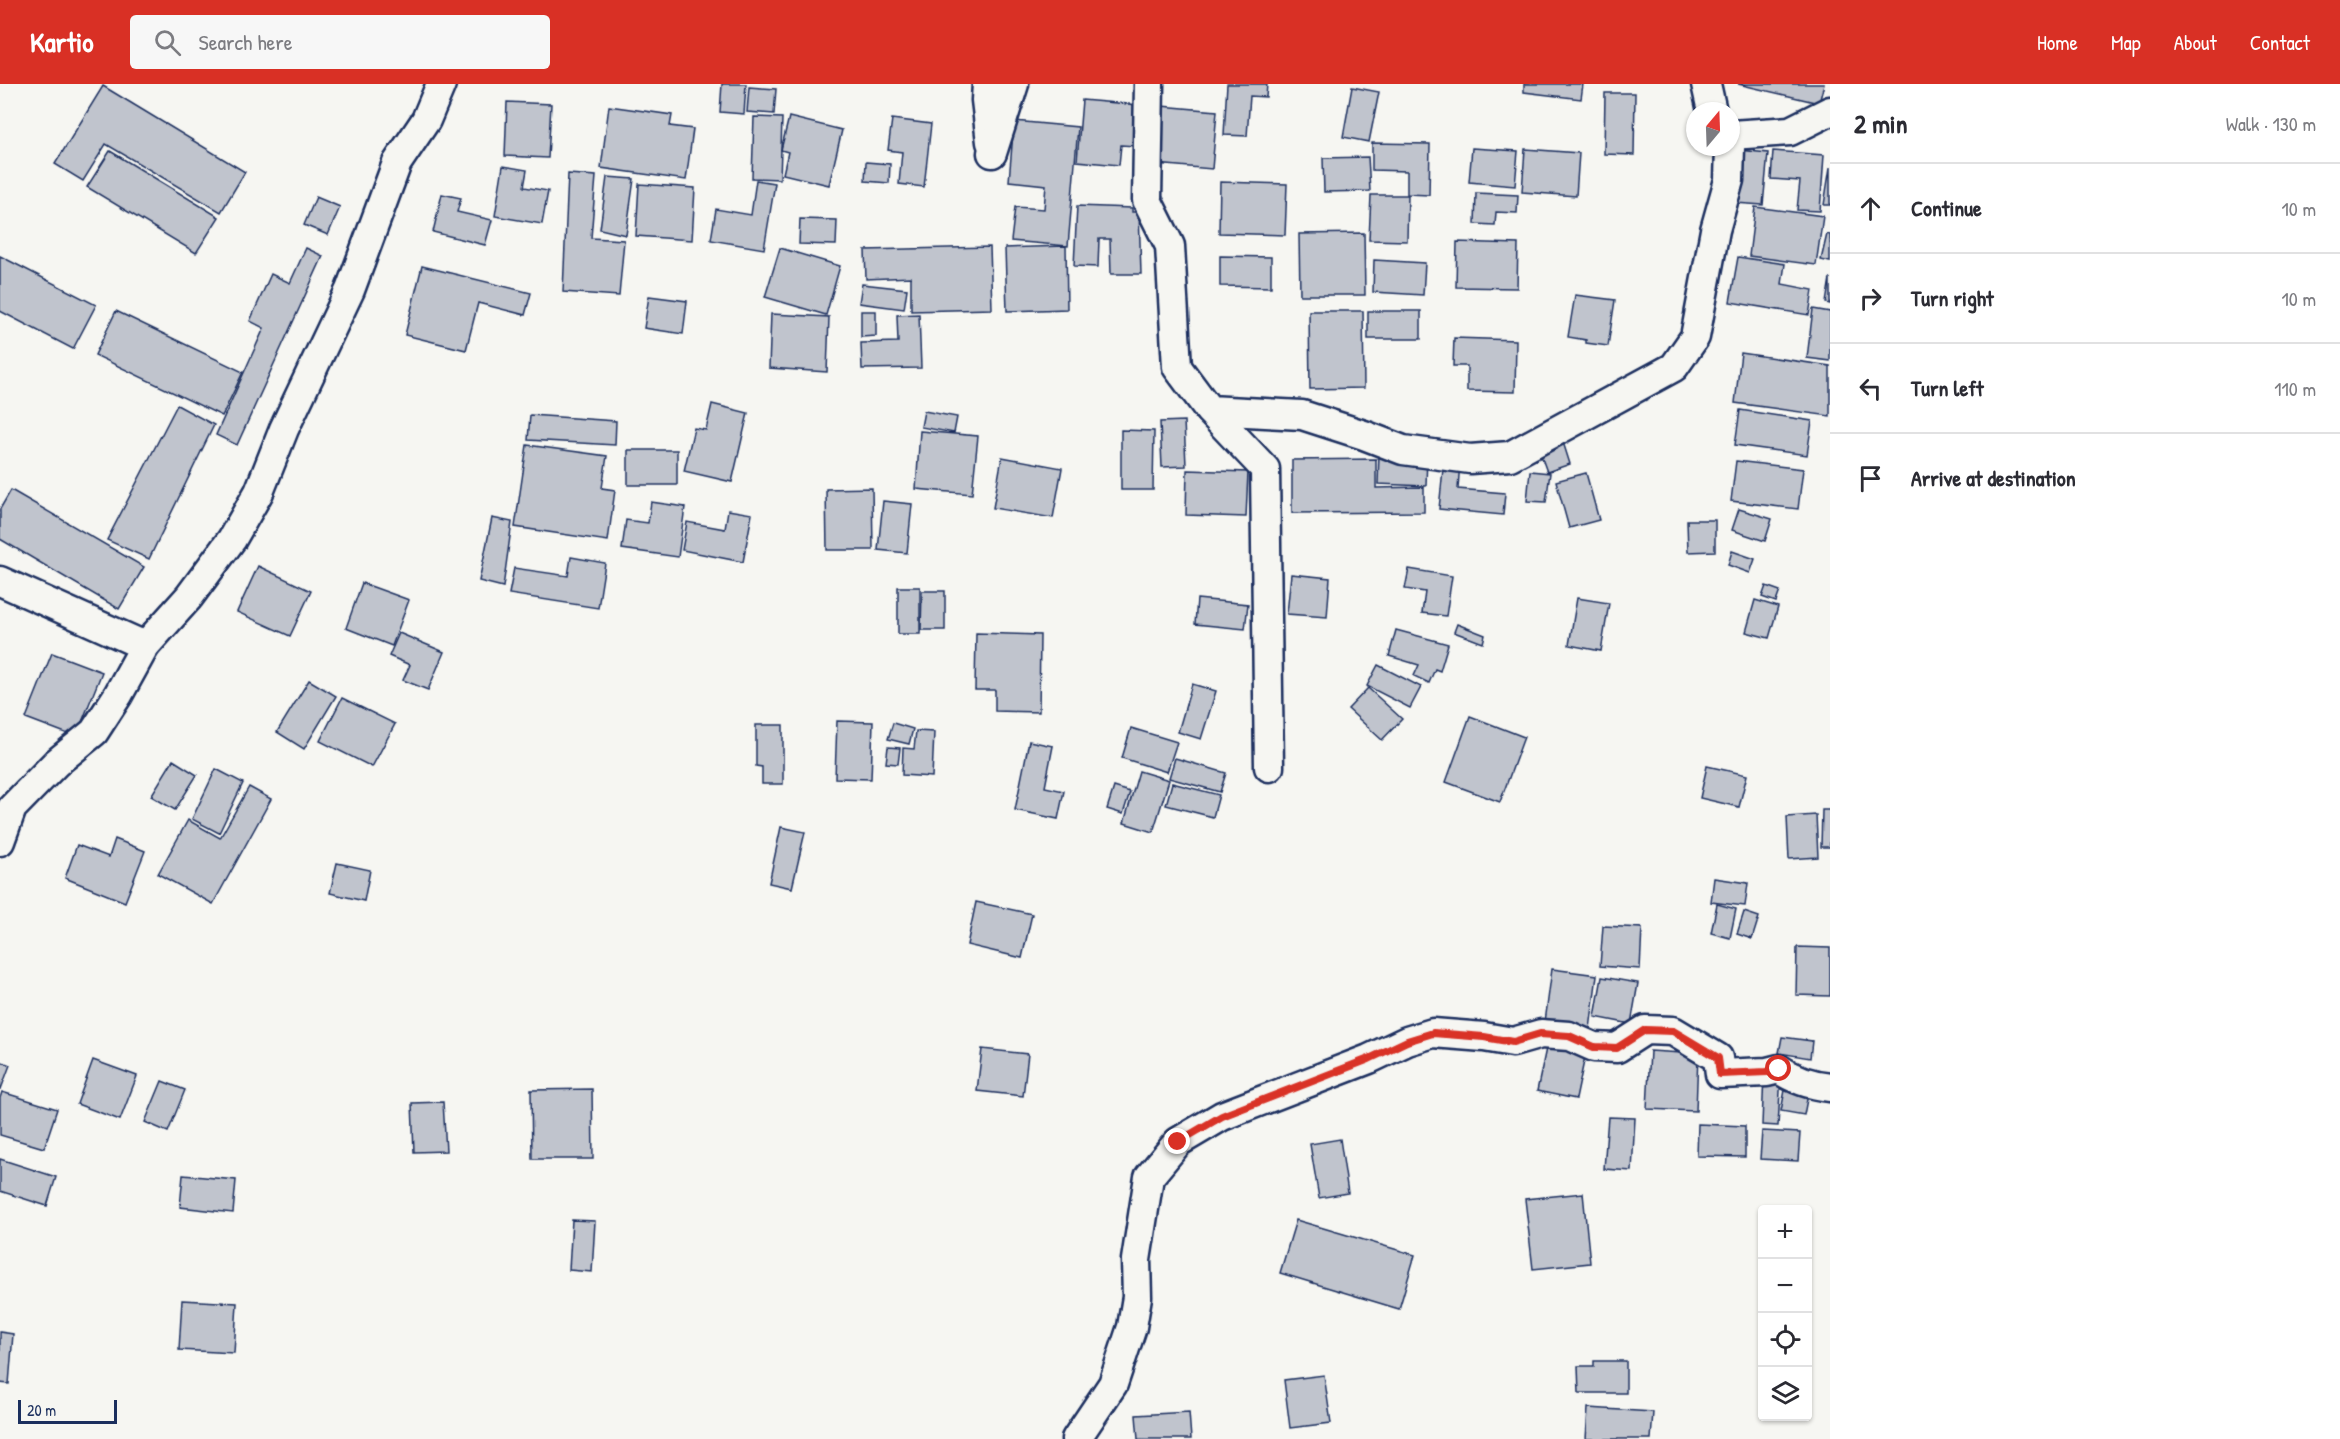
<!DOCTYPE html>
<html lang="en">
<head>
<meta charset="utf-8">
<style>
	:root { --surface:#fff; --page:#f7f7f7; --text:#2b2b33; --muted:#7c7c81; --line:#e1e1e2; --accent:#d93025 }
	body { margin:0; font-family:"Patrick Hand",sans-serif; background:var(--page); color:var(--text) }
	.controls { position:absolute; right:18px; bottom:18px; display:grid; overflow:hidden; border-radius:6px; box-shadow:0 2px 4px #0004 }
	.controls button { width:54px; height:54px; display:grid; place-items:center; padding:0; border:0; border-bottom:2px solid var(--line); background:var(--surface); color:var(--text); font:30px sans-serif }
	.compass { position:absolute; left:1686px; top:18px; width:54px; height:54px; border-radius:50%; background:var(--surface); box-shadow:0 2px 4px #0004; rotate:19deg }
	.scale { position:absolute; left:18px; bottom:15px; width:99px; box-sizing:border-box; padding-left:6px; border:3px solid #1b2f5e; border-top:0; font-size:16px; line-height:21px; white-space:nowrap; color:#1b2f5e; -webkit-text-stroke:4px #f6f6f2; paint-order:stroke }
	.stop { position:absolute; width:18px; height:18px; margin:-14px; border:4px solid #d93025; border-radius:50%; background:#fff }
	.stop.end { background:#d93025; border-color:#fff; box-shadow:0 2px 6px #0008 }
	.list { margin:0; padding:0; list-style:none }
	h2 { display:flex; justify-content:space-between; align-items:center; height:78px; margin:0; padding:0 24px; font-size:26px }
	h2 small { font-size:20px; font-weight:400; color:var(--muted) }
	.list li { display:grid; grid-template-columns:39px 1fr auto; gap:18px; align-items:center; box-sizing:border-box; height:90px; padding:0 24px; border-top:2px solid var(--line) }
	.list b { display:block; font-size:22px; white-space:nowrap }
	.list em { font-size:20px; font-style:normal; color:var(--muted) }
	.icon { flex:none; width:33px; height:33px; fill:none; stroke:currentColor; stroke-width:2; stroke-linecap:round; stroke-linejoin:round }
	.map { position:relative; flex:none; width:1830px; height:1355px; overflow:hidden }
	header { display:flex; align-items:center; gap:36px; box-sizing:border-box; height:84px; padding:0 30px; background:var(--accent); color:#fff }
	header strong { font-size:28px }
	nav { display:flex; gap:33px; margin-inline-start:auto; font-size:21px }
	.search { width:420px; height:54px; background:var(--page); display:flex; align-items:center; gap:15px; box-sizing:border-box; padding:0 21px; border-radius:6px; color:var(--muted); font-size:22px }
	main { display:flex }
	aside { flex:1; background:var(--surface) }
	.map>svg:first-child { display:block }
</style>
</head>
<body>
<header>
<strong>Kartio</strong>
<div class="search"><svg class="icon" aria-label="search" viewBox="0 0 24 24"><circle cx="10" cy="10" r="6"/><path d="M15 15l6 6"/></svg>Search here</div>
<nav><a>Home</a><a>Map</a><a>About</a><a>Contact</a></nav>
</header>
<main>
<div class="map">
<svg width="1830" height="1355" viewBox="0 0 1830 1355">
	<rect width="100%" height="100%" fill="#f6f6f2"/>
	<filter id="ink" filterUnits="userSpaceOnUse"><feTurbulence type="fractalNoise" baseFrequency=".0167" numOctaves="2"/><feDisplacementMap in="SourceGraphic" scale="12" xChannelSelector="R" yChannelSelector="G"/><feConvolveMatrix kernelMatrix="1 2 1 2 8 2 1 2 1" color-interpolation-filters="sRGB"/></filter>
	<g filter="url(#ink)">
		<g fill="#c0c4cd" stroke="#1b2f5e" stroke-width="1.5">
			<polygon points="722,0 746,0 744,30 720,28"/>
			<polygon points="1227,0 1267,0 1266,13 1250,12 1247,52 1224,51"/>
			<polygon points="1524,0 1583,0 1581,15 1524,8"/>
			<polygon points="1738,0 1824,0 1819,19"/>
			<polygon points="103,2 245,88 221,128 106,60 83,97 55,80"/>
			<polygon points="749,3 776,5 774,30 747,28"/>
			<polygon points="1352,3 1379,8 1369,58 1343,53"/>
			<polygon points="1605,9 1635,9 1634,71 1604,70"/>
			<polygon points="1082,16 1139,21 1136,62 1121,61 1119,81 1077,77"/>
			<polygon points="507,18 551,20 548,74 505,72"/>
			<polygon points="609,22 672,31 670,42 693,45 686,96 601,84"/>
			<polygon points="1161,22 1217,27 1212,85 1156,80"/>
			<polygon points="754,33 782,34 780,95 752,94"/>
			<polygon points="789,33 842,46 829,101 783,90 788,68 781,66"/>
			<polygon points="892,35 931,40 924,103 899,100 902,68 888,66"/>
			<polygon points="1014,37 1078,43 1068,162 1011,157 1015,123 1044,125 1046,101 1009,97"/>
			<polygon points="1372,59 1430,60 1429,111 1407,110 1407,87 1372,86"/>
			<polygon points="1472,64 1518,67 1515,102 1469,98"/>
			<polygon points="1525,65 1579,69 1576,112 1522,108"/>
			<polygon points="1739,66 1768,69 1763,121 1735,119"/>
			<polygon points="110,67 219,133 196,169 87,103"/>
			<polygon points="1773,67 1824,71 1820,127 1797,126 1800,97 1771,95"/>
			<polygon points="1368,73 1370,107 1324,108 1323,74"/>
			<polygon points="866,78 890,80 889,99 865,97"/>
			<polygon points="503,82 527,86 524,103 548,107 542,140 495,132"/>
			<polygon points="1830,83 1830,121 1824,121"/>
			<polygon points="568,90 596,92 591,154 624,156 619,212 563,208"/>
			<polygon points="607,93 634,95 626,151 600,145"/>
			<polygon points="756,96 775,99 764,165 711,156 716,125 751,131"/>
			<polygon points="1220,98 1287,100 1285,151 1219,149"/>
			<polygon points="639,100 695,104 692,156 636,152"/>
			<polygon points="1476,109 1518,111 1517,129 1496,128 1495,141 1475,140"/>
			<polygon points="442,110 461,114 457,128 492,136 485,161 433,148"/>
			<polygon points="1371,111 1408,111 1407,157 1369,156"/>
			<polygon points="316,113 340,123 328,151 304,141"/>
			<polygon points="1077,122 1132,124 1132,128 1139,128 1141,190 1111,190 1110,155 1099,155 1098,183 1074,182"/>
			<polygon points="1755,123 1823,132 1816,181 1749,172"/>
			<polygon points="800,135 837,136 836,161 799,160"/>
			<polygon points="1364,149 1365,211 1300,211 1299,150"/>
			<polygon points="1827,150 1830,151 1830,178 1821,176"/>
			<polygon points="1457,158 1518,160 1517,204 1456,203"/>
			<polygon points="1066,162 1067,225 1007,227 1005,164"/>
			<polygon points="990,163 992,225 911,227 911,193 866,195 865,166"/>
			<polygon points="306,164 323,172 237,361 216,351 264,244 250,237 271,190 290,199"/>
			<polygon points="780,164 840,182 826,231 765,213"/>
			<polygon points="0,172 96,221 73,265 0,227"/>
			<polygon points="1220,172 1271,173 1271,203 1220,202"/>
			<polygon points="1738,173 1785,180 1782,200 1813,206 1809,231 1730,218"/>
			<polygon points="1374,176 1425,179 1423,211 1373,208"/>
			<polygon points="422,182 531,209 525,231 478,219 466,266 405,251"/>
			<polygon points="1830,194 1830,220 1826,219"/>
			<polygon points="862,200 907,205 904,225 859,219"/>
			<polygon points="1575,211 1615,216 1608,262 1586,259 1586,256 1568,253"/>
			<polygon points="649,212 687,217 683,250 644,244"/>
			<polygon points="1813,225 1830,228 1830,277 1807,274"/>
			<polygon points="116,227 243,288 222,332 95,271"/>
			<polygon points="861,227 876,227 876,252 861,253"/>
			<polygon points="1309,227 1363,227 1364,304 1310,305"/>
			<rect x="1368" y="227" width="53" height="28"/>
			<polygon points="771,230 829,233 827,288 769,284"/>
			<polygon points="919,230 921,284 862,285 861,259 898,258 897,231"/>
			<polygon points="1454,254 1516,256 1515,308 1467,307 1467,282 1453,282"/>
			<polygon points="1741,269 1830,282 1830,332 1735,319"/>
			<polygon points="712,320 748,329 732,398 684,387 694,344 706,346"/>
			<polygon points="177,321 214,341 149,475 107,456"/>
			<polygon points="1740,326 1812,337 1807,371 1735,361"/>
			<polygon points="924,327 957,333 954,349 921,343"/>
			<polygon points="530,331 616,337 615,361 528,356"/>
			<polygon points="1184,337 1186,382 1162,383 1160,338"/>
			<polygon points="1121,346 1154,347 1153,406 1121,406"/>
			<polygon points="920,347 978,352 972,410 916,405"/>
			<polygon points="1563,358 1570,380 1547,388 1539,366"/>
			<polygon points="527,361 607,372 602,404 615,406 608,457 515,443"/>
			<rect x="628" y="366" width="49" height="35"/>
			<polygon points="1379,369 1427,371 1426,402 1378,400"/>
			<polygon points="1002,373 1062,384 1053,434 993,424"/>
			<polygon points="1376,375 1376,404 1424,403 1424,428 1292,429 1292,376"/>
			<polygon points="1444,375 1460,377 1458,405 1505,409 1503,431 1439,425"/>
			<polygon points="1736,377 1803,385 1798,425 1731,417"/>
			<polygon points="1187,386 1248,388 1246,433 1186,431"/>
			<polygon points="1530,387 1550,389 1546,418 1527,417"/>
			<polygon points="1586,389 1599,436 1569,444 1556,397"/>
			<polygon points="872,404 873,466 827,466 826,405"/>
			<polygon points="11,406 144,483 119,525 0,455 0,425"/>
			<polygon points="883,417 912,420 907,469 878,466"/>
			<polygon points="651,418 685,423 678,473 622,465 626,436 648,439"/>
			<polygon points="1739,425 1772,435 1765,457 1732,446"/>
			<polygon points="728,426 752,430 743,478 682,466 687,438 725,445"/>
			<polygon points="492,434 512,438 503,503 479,497"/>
			<polygon points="1687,436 1715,436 1715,467 1688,468"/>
			<polygon points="1732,467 1755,475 1750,489 1728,481"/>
			<polygon points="571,473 605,479 598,524 509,510 514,484 568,492"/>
			<polygon points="258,482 311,507 290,552 237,528"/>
			<polygon points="1409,485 1452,492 1446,532 1422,529 1425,508 1405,505"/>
			<polygon points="1291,490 1330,494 1327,533 1287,530"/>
			<polygon points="362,499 409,516 392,562 346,544"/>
			<polygon points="1766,502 1780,507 1776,518 1762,513"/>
			<rect x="898" y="503" width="22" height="47"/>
			<polygon points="922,507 945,507 945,546 921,546"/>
			<polygon points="1577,514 1609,519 1601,567 1569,561"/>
			<polygon points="1197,515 1248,520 1245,545 1195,540"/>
			<polygon points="1755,516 1778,523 1769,554 1746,548"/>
			<polygon points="1457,540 1485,551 1483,559 1454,548"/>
			<polygon points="1396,546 1448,560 1440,587 1435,585 1429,599 1414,592 1419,581 1389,572"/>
			<polygon points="399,549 444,568 428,606 403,596 410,581 389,572"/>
			<polygon points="976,549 1040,551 1039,628 995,627 995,606 975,606"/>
			<polygon points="52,569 102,588 76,653 26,634"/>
			<polygon points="1378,581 1421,603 1410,624 1367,602"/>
			<polygon points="309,596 336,612 304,665 277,648"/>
			<polygon points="1192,600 1216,607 1201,655 1178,648"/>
			<polygon points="1368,604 1402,635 1382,656 1348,625"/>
			<polygon points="342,614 395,640 372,683 320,657"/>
			<polygon points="1470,632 1524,653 1500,718 1446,698"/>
			<polygon points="837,637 873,638 871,695 835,694"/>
			<polygon points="893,639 913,645 909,660 888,655"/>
			<polygon points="756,641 783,641 783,700 762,700 762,683 756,682"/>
			<polygon points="1131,644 1177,658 1167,688 1122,674"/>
			<polygon points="916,647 934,648 932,693 902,691 903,664 914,665"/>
			<polygon points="1029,657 1053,662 1045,703 1064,707 1058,735 1015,726"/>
			<polygon points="888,663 900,664 898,680 886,679"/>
			<polygon points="1175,674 1226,689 1220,708 1169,694"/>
			<polygon points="173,676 197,691 175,726 151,712"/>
			<polygon points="1707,682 1747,691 1739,723 1700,714"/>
			<polygon points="216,685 243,699 219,749 192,735"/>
			<polygon points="1139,687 1169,696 1153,748 1124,739"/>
			<polygon points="1172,699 1219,711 1213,733 1166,721"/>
			<polygon points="249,703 271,715 213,820 158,790 188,736 220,754"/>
			<polygon points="1114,703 1130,708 1123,730 1107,725"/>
			<polygon points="1822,726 1830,726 1830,763 1821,763"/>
			<polygon points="1816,731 1818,773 1789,775 1787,733"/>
			<polygon points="781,743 805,748 792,804 769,799"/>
			<polygon points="115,755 145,767 125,818 65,794 77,761 109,773"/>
			<polygon points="337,779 370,786 364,817 330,809"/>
			<polygon points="1714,794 1748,799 1745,822 1711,818"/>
			<polygon points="976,818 1032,830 1022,874 967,861"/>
			<polygon points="1717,820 1736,825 1730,854 1711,849"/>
			<polygon points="1744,828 1759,833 1752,855 1737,850"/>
			<polygon points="1603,842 1642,844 1640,885 1600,882"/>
			<polygon points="1797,863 1830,864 1830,912 1796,911"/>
			<polygon points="1552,885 1597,891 1590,945 1545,938"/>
			<polygon points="1602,893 1638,899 1631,940 1595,933"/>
			<polygon points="1782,953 1812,957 1810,974 1779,969"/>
			<polygon points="1548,955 1587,963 1576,1015 1537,1007"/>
			<polygon points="982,965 1028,970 1023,1012 977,1007"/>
			<polygon points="1650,967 1698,970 1696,1027 1647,1025"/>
			<polygon points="93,976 137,992 120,1036 77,1020"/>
			<polygon points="0,977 10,981 1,1005 0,1005"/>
			<polygon points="1764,989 1781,990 1778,1042 1762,1041"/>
			<polygon points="162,997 185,1006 168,1048 145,1038"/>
			<polygon points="592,1005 593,1075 532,1075 531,1006"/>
			<polygon points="1785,1006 1808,1010 1804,1031 1781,1027"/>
			<polygon points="2,1008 57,1025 44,1064 0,1051 0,1014"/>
			<polygon points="443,1018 446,1067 414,1068 412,1019"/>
			<polygon points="1608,1033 1635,1034 1632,1087 1604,1085"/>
			<polygon points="1698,1040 1745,1042 1745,1073 1697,1072"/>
			<polygon points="1762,1047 1800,1049 1798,1077 1760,1075"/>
			<polygon points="1340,1055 1348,1109 1319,1114 1310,1060"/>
			<polygon points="0,1075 56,1093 47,1122 0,1107"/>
			<polygon points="183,1091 236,1096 233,1129 180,1123"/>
			<polygon points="1583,1109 1590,1179 1533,1185 1525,1115"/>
			<polygon points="572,1136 595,1137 592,1188 569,1186"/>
			<polygon points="1296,1136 1415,1171 1399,1225 1280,1189"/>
			<polygon points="182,1216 237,1219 234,1269 179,1266"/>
			<polygon points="0,1248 13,1250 9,1300 0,1299"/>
			<polygon points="1594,1277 1626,1277 1626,1309 1579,1309 1578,1282 1594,1282"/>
			<polygon points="1324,1291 1331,1339 1290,1344 1284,1296"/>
			<polygon points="1588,1324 1653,1328 1651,1355 1586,1355"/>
			<polygon points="1189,1328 1191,1355 1138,1355 1136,1331"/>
		</g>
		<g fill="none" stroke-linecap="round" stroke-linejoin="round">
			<g stroke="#1b2f5e" stroke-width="33">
				<g id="street">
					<polyline points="987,0 986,16 991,58"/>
					<polyline points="1149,0 1147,116 1170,162 1177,283 1209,326 1302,331 1364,351 1403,366 1470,375 1510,372 1674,283 1695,253 1715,146 1729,96 1730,63"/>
					<polyline points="1706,0 1712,27"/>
					<polyline points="1731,51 1790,47 1830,27"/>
					<polyline points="992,69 1014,0"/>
					<polyline points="1209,326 1265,385 1269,683"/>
					<polyline points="0,497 145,562"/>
					<polyline points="0,757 12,724 56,679 94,648 118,611 145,562 189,513 232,455 259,408 284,345 350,206 397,79 426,36 441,0"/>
					<path d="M1076,1355L1113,1300L1132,1243L1137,1213L1136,1176L1149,1093L1178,1058L1222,1032L1369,975L1407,957L1433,949L1484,953L1513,958L1541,950L1569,952L1594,963L1617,964L1645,946L1673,947L1718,974L1720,990L1767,988L1779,985C1795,996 1811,1001 1830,1003"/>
				</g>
			</g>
			<use href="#street" stroke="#f6f6f2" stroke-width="28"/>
		</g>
	</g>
	<g fill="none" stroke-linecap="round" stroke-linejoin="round" filter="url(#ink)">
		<polyline stroke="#d93025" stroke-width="8" points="1178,1058 1222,1032 1369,975 1407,957 1433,949 1484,953 1513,958 1540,950 1569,952 1594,963 1617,964 1645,946 1673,947 1718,974 1720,990 1767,988 1779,985"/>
	</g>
</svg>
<div class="controls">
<button>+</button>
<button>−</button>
<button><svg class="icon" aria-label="locate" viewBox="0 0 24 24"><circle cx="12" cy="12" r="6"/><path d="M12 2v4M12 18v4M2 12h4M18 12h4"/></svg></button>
<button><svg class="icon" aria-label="layers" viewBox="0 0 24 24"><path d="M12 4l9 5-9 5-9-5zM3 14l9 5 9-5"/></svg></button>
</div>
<svg class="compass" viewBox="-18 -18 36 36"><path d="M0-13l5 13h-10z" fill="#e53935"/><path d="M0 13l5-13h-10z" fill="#7c7c81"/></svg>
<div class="scale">20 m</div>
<div class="stop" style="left:1779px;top:985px"></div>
<div class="stop end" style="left:1178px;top:1058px"></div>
</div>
<aside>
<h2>2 min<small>Walk · 130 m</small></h2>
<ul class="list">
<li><svg class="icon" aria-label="ahead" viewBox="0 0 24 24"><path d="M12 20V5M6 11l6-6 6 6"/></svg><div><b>Continue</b></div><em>10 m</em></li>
<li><svg class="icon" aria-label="right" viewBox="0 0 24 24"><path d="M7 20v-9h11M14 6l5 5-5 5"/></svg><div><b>Turn right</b></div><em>10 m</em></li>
<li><svg class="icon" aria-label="left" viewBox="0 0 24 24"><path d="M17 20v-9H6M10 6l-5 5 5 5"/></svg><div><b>Turn left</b></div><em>110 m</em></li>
<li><svg class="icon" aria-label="arrive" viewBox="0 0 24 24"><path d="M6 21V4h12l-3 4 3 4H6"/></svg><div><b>Arrive at destination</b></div></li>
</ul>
</aside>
</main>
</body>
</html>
